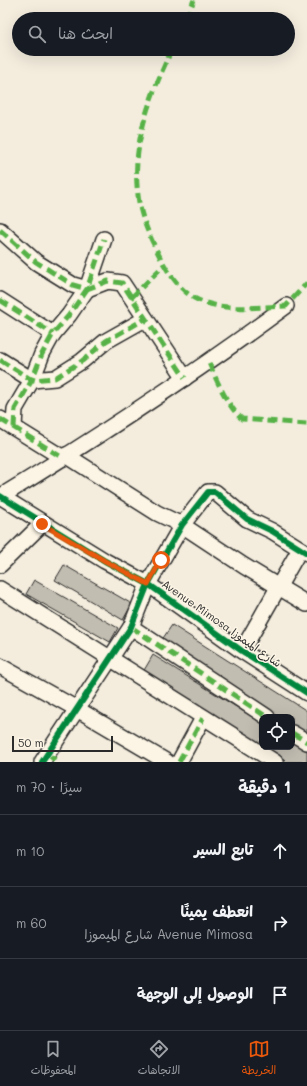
<!DOCTYPE html>
<html lang="ar">
<head>
<meta charset="utf-8">
<style>
	:root { --surface:#171b24; --page:#20242c; --text:#f1f3f6; --muted:#9ea1a6; --line:#363941; --accent:#ea580c }
	body { margin:0; font-family:Mali,"Playpen Sans Arabic",sans-serif; background:var(--page); color:var(--text); direction:rtl }
	.controls { position:absolute; right:12px; bottom:12px; display:grid; overflow:hidden; border-radius:8px; box-shadow:0 4px 16px #0002 }
	.controls button { width:36px; height:36px; display:grid; place-items:center; padding:0; border:0; border-bottom:1px solid var(--line); background:var(--surface); color:var(--text); font:20px sans-serif }
	.scale { position:absolute; left:12px; bottom:10px; width:101px; box-sizing:border-box; padding-left:4px; border:2px solid #2b2b2b; border-top:0; font-size:11px; line-height:14px; white-space:nowrap; color:#2b2b2b; -webkit-text-stroke:3px #fcf5e5; paint-order:stroke }
	.stop { position:absolute; width:12px; height:12px; margin:-9px; border:3px solid #ea580c; border-radius:50%; background:#fff }
	.stop.end { background:#ea580c; border-color:#fff; box-shadow:0 1px 4px #0008 }
	.list { margin:0; padding:0; list-style:none }
	h2 { display:flex; justify-content:space-between; align-items:center; height:52px; margin:0; padding:0 16px; font-size:17px }
	h2 small { font-size:13px; font-weight:400; color:var(--muted) }
	.list li { display:grid; grid-template-columns:26px 1fr auto; gap:12px; align-items:center; box-sizing:border-box; height:72px; padding:0 16px; border-top:1px solid var(--line) }
	.list b { display:block; font-size:15px; white-space:nowrap }
	.list p { margin:0; font-size:13px; white-space:nowrap; color:var(--muted) }
	.list em { font-size:13px; font-style:normal; color:var(--muted) }
	.icon { flex:none; width:22px; height:22px; fill:none; stroke:currentColor; stroke-width:2; stroke-linecap:round; stroke-linejoin:round }
	.map { position:relative; flex:none; width:307px; height:762px; overflow:hidden; direction:ltr }
	.search { position:absolute; background:var(--surface); box-shadow:0 4px 16px #0002; left:12px; right:12px; top:12px; height:44px; display:flex; align-items:center; gap:10px; box-sizing:border-box; padding:0 14px; border-radius:22px; color:var(--muted); font-size:15px }
	.sheet { height:268px; background:var(--surface) }
	nav { display:flex; justify-content:space-around; align-items:center; box-sizing:border-box; height:56px; border-top:1px solid var(--line); background:var(--surface); font-size:11px; color:var(--muted) }
	nav a { display:grid; justify-items:center; gap:2px }
	nav .on { color:var(--accent) }
	.map>svg:first-child { display:block }
</style>
</head>
<body>
<div class="map">
<svg width="307" height="762" viewBox="0 0 307 762">
	<rect width="100%" height="100%" fill="#f4edde"/>
	<filter id="ink" filterUnits="userSpaceOnUse"><feTurbulence type="fractalNoise" baseFrequency=".025" numOctaves="2"/><feDisplacementMap in="SourceGraphic" scale="8" xChannelSelector="R" yChannelSelector="G"/><feConvolveMatrix kernelMatrix="1 2 1 2 8 2 1 2 1" color-interpolation-filters="sRGB"/></filter>
	<g filter="url(#ink)">
		<g fill="#c2bdb1" stroke="#2b2b2b">
			<polygon points="64,565 132,604 123,620 55,580"/>
			<polygon points="34,580 118,628 110,642 26,594"/>
			<polygon points="172,625 307,711 307,739 292,729 292,717 273,717 159,644"/>
			<polygon points="153,655 262,723 262,747 143,672"/>
			<polygon points="292,741 307,751 307,762 287,762 263,747 292,747"/>
		</g>
		<g fill="none" stroke-linecap="round" stroke-linejoin="round">
			<g stroke="#2b2b2b" stroke-width="18">
				<g id="street">
					<polyline points="0,230 36,262 73,285 87,289 108,281 122,283 185,378"/>
					<polyline points="0,300 53,334"/>
					<polyline points="0,360 32,380 55,378 82,361 106,341 145,319"/>
					<polyline points="0,419 63,458"/>
					<polyline points="14,427 15,409 32,380 42,354 53,334 69,315 87,289 104,239"/>
					<polyline points="66,455 157,513 182,525 244,566 307,604"/>
					<polyline points="0,496 105,561 148,584 242,651 307,693"/>
					<path d="M0,497C98,437 193,375 286,306"/>
					<polyline points="0,565 42,524"/>
					<polyline points="0,589 275,762"/>
					<polyline points="131,627 267,717"/>
					<polyline points="242,651 300,549"/>
					<polyline points="0,666 77,709 167,762"/>
					<polyline points="292,733 307,742"/>
					<polyline points="42,762 131,627 148,584 182,525 208,492 215,492 247,519 272,531 307,553"/>
					<polyline points="179,762 203,718"/>
				</g>
			</g>
			<use href="#street" stroke="#fcf5e5" stroke-width="15"/>
			<g stroke="#56b246" stroke-width="5" stroke-dasharray="10 5" stroke-linecap="butt">
				<polyline points="186,19 194,0"/>
				<path d="M172,49C151,94 131,144 138,195C140,216 150,237 159,255C167,271 180,291 196,299C223,312 256,307 286,306L307,283"/>
				<polyline points="0,230 36,262 73,285 87,289 108,281 122,283 185,378"/>
				<polyline points="131,298 164,265"/>
				<polyline points="0,300 53,334"/>
				<polyline points="0,360 32,380 55,378 82,361 106,341 145,319"/>
				<path d="M209,363C216,379 228,407 242,419L307,424"/>
				<polyline points="0,419 63,458"/>
				<polyline points="14,427 15,409 32,380 42,354 53,334 69,315 87,289 104,239"/>
				<polyline points="131,627 267,717"/>
				<polyline points="292,733 307,742"/>
				<polyline points="47,754 58,762"/>
				<polyline points="179,762 203,718"/>
			</g>
			<g stroke="#fcf5e5" stroke-width="8">
				<g id="cycleway">
					<polyline points="0,496 105,561 148,584 242,651 307,693"/>
					<polyline points="42,762 131,627 148,584 182,525 208,492 215,492 247,519 272,531 307,553"/>
				</g>
			</g>
			<use href="#cycleway" stroke="#00873e" stroke-width="6"/>
		</g>
	</g>
	<g fill="none" stroke-linecap="round" stroke-linejoin="round" filter="url(#ink)">
		<polyline stroke="#ea580c" stroke-width="5" points="42,524 105,561 148,584 161,560"/>
	</g>
	<g text-anchor="middle" dominant-baseline="central" stroke-width="3" stroke-linejoin="round" paint-order="stroke">
		<g font-size="11" fill="#2b2b2b" stroke="#fcf5e5">
			<text transform="translate(222 623) rotate(35)">Avenue Mimosa شارع الميموزا</text>
		</g>
	</g>
</svg>
<div class="controls">
<button><svg class="icon" aria-label="locate" viewBox="0 0 24 24"><circle cx="12" cy="12" r="6"/><path d="M12 2v4M12 18v4M2 12h4M18 12h4"/></svg></button>
</div>
<div class="scale">50 m</div>
<div class="stop" style="left:161px;top:560px"></div>
<div class="stop end" style="left:42px;top:524px"></div>
<div class="search"><svg class="icon" aria-label="search" viewBox="0 0 24 24"><circle cx="10" cy="10" r="6"/><path d="M15 15l6 6"/></svg>ابحث هنا</div>
</div>
<section class="sheet">
<h2>1 دقيقة<small>سيرًا · 70 m</small></h2>
<ul class="list">
<li><svg class="icon" aria-label="ahead" viewBox="0 0 24 24"><path d="M12 20V5M6 11l6-6 6 6"/></svg><div><b>تابع السير</b></div><em>10 m</em></li>
<li><svg class="icon" aria-label="right" viewBox="0 0 24 24"><path d="M7 20v-9h11M14 6l5 5-5 5"/></svg><div><b>انعطف يمينًا</b><p>Avenue Mimosa شارع الميموزا</p></div><em>60 m</em></li>
<li><svg class="icon" aria-label="arrive" viewBox="0 0 24 24"><path d="M6 21V4h12l-3 4 3 4H6"/></svg><div><b>الوصول إلى الوجهة</b></div></li>
</ul>
</section>
<nav>
<a class="on"><svg class="icon" aria-label="map" viewBox="0 0 24 24"><path d="M3 6l6-2 6 2 6-2v14l-6 2-6-2-6 2zM9 4v14M15 6v14"/></svg>الخريطة</a>
<a><svg class="icon" aria-label="directions" viewBox="0 0 24 24"><path d="M12 3l9 9-9 9-9-9zM9 14v-3h6M13 9l2 2-2 2"/></svg>الاتجاهات</a>
<a><svg class="icon" aria-label="saved" viewBox="0 0 24 24"><path d="M7 4h10v16l-5-4-5 4z"/></svg>المحفوظات</a>
</nav>
</body>
</html>
